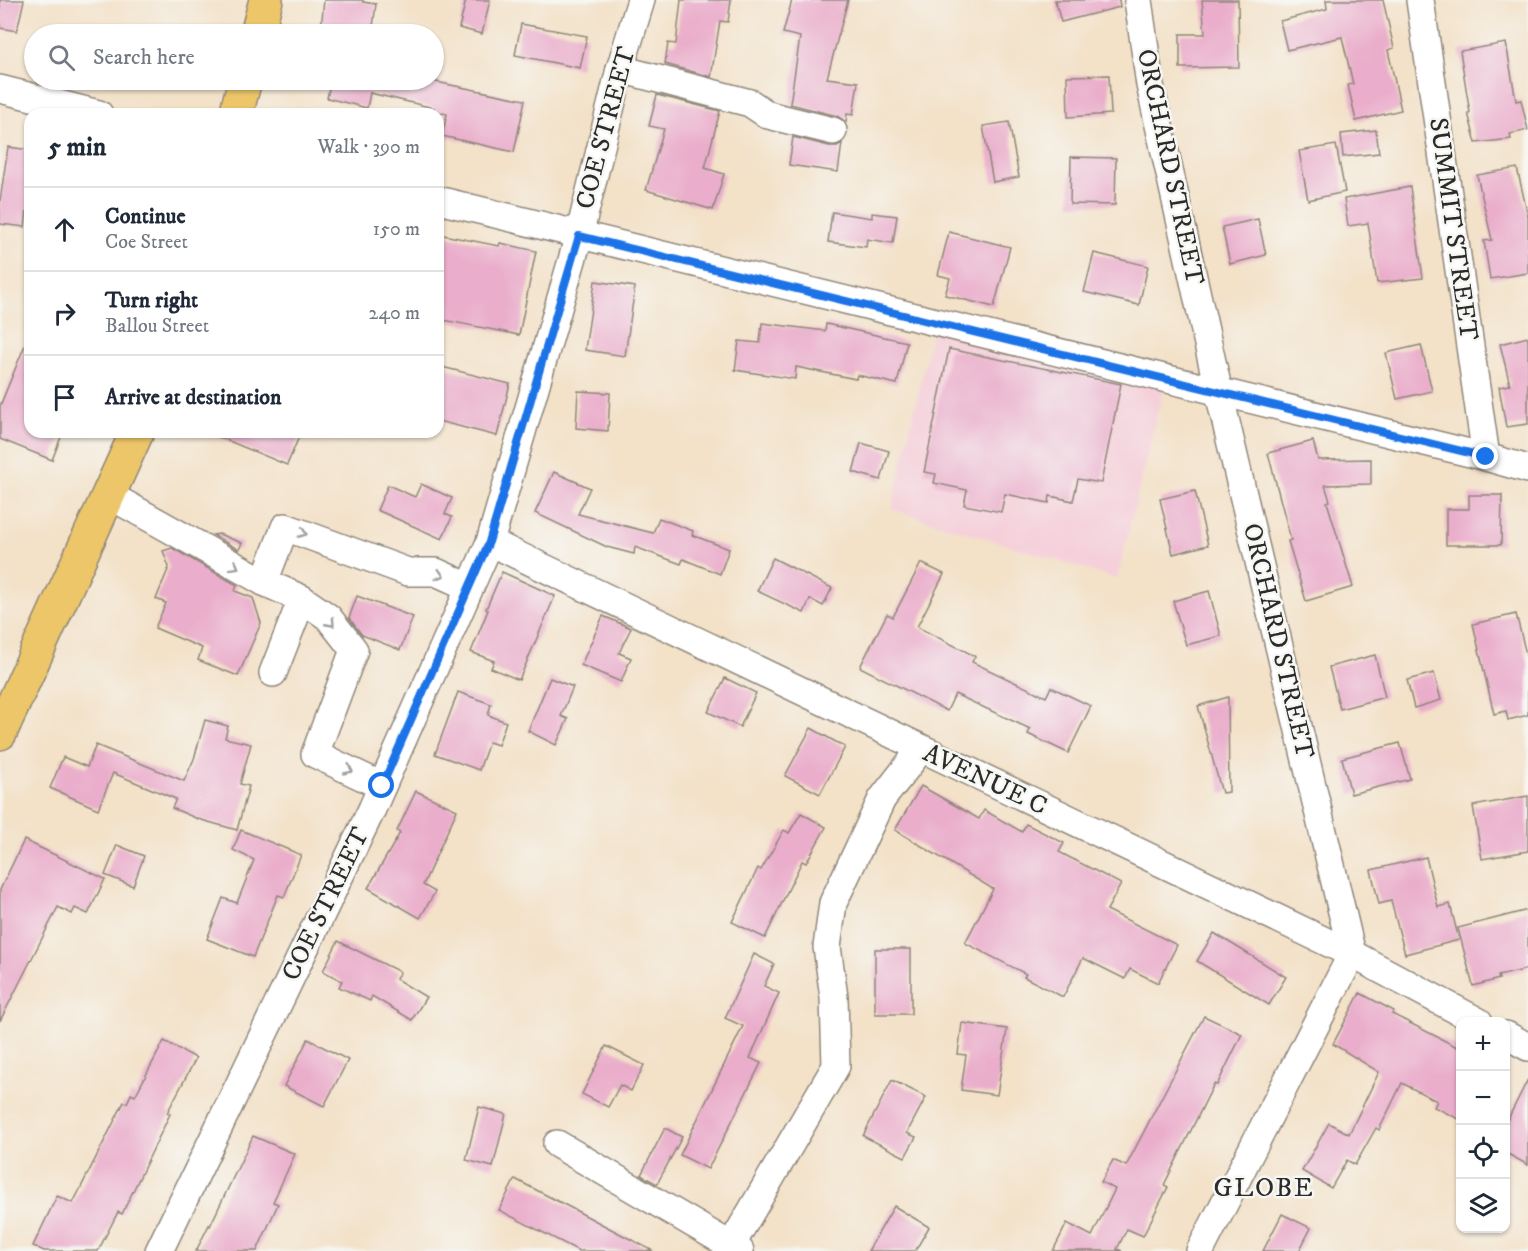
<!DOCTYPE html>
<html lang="en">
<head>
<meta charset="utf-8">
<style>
	:root { --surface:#fff; --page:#f6f6f7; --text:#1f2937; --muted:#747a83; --line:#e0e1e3 }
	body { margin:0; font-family:"IM FELL DW Pica",serif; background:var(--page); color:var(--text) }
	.controls { position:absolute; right:18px; bottom:18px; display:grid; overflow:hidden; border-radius:12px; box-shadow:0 2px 4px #0004 }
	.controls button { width:54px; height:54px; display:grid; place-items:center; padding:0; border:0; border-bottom:2px solid var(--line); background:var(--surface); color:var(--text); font:30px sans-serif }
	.stop { position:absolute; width:18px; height:18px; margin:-14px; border:4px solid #1a73e8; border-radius:50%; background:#fff }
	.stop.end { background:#1a73e8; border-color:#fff; box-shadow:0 2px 6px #0008 }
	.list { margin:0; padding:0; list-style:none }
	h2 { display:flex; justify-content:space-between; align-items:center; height:78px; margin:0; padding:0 24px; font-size:26px }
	h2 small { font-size:20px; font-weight:400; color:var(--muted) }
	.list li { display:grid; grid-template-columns:39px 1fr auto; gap:18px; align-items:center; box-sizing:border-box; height:84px; padding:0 24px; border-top:2px solid var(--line) }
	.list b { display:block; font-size:22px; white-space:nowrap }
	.list p { margin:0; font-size:20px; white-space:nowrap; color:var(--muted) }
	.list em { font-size:20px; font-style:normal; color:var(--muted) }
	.icon { flex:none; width:33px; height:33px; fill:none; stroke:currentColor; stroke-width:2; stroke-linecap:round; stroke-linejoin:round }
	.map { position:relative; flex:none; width:1528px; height:1251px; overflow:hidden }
	.search { position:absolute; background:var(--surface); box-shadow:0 2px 4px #0004; left:24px; top:24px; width:420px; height:66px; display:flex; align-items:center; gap:15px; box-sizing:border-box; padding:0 21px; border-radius:33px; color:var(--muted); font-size:22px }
	.panel { position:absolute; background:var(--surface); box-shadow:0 2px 4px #0004; left:24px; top:108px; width:420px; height:330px; border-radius:18px }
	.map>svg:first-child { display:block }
</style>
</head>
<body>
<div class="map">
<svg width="1528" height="1251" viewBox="0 0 1528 1251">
	<rect width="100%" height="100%" fill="#f6f6f2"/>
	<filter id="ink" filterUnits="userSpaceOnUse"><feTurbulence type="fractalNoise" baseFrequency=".0167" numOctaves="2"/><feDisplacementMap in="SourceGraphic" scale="12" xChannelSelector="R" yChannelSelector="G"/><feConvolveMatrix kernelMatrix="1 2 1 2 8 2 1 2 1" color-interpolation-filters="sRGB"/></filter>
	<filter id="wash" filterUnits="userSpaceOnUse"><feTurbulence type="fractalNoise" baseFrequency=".008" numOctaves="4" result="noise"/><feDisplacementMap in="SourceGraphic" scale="24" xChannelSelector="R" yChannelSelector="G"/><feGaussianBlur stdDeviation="1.35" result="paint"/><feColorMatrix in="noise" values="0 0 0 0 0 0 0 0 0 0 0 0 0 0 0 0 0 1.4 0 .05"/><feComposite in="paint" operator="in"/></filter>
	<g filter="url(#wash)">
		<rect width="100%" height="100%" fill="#f3e1c8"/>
		<polygon fill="#f5cfda" points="935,319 1166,377 1117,579 892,509"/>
		<g id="blocks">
			<g fill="#eaadcb">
				<polygon points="0,0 24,0 17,31 0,28"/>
				<polygon points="324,0 363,0 363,2 376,4 372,34 321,28"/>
				<polygon points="466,0 490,0 482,34 459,28"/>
				<polygon points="681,0 731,0 728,22 720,21 711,77 665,64 668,43 676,44"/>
				<polygon points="792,0 848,0 827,78 858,82 853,115 847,114 846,122 837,116 790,104 800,37 783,33"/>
				<polygon points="1055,0 1119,0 1120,7 1061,22"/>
				<polygon points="1202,0 1238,0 1239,67 1180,68 1180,34 1205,34"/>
				<polygon points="1326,0 1383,0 1394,48 1388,50 1401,110 1356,121 1348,85 1353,84 1342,37 1287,50 1280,21 1327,9"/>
				<polygon points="521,24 587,36 580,68 515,55"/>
				<polygon points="1506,43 1516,101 1521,100 1528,130 1510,134 1511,139 1476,143 1468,113 1470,113 1460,51"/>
				<polygon points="1109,75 1111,114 1068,117 1067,76"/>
				<polygon points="331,80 426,80 525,100 514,152 442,136 447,114 433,111 434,108 370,93 367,108 327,98"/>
				<polygon points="657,95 720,111 705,168 724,174 713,210 646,190 664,129 649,126"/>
				<polygon points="1009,122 1019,177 993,182 983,126"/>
				<polygon points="1376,130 1379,153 1343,157 1341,134"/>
				<polygon points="793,137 829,146 837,146 842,143 838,172 789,165"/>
				<polygon points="1336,145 1345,192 1308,200 1299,151"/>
				<polygon points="8,147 30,150 30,200 28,200 25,227 0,224 0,201"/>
				<polygon points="1071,157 1116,158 1115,205 1070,204"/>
				<polygon points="1517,168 1528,216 1528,273 1490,279 1484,241 1492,240 1477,175"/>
				<polygon points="1410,187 1423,278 1377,283 1368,223 1348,226 1344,199"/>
				<polygon points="832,212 872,218 872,213 897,216 893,243 867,239 866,247 828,242"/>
				<polygon points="1258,219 1266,255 1230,264 1222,227"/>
				<polygon points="949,232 1010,247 994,307 945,295 950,278 938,275"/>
				<polygon points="438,234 499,246 500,243 536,251 519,335 438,319"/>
				<polygon points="1094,253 1148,266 1139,305 1084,292"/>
				<polygon points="595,281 635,287 625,356 585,350"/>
				<polygon points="762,323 825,331 826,324 907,342 897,384 857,375 856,379 796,367 795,379 735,370 739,341 760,343"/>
				<polygon points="29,335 30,432 63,432 52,460 0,439 0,406"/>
				<polygon points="1528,337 1528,424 1506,427 1499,387 1510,385 1500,344"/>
				<polygon points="1421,345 1432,391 1397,399 1386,353"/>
				<polygon points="949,349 1121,384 1101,483 1078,479 1073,501 1050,496 1049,503 1005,494 1001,512 964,505 967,490 934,483 936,474 924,472"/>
				<polygon points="438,366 510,384 497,436 438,421"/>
				<polygon points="578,391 610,393 608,431 576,428"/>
				<polygon points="207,432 301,432 287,465"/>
				<polygon points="1313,441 1318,460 1371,459 1371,484 1325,485 1330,501 1327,502 1353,587 1306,601 1288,541 1291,540 1268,453"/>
				<polygon points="861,443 889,451 881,480 853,472"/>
				<polygon points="554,472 590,488 578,514 653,533 659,518 693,531 692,535 729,549 720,574 683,559 681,564 635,547 634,554 607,547 535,513"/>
				<polygon points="421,484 452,498 445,514 452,517 442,539 377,510 388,485 415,497"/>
				<polygon points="1195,491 1208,545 1173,554 1160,499"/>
				<polygon points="1469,495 1502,495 1501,545 1446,545 1446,509 1469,509"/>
				<polygon points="219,534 242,543 239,550 213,535"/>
				<polygon points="172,548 237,585 235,591 253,598 261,623 238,676 198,660 202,648 155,628 166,603 156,599 169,567 163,551"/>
				<polygon points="773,558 832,588 823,606 810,599 804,613 757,591"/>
				<polygon points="921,563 944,574 917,627 975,656 972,662 1046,697 1051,687 1091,706 1068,753 1028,734 1030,729 955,694 947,711 860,667 887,614 893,617"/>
				<polygon points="502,572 555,596 519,680 491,668 494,661 471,652 488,610 486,609"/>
				<polygon points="1209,591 1221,636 1186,645 1173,601"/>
				<polygon points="357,596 413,617 400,650 362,635 349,618"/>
				<polygon points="1516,614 1528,662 1528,715 1508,720 1506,711 1494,714 1473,624"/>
				<polygon points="603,616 631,628 619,653 631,658 621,682 581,665"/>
				<polygon points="1375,655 1385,697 1340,709 1329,667"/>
				<polygon points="1434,673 1441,700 1414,708 1407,680"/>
				<polygon points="550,678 573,687 561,716 568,719 556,745 528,731"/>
				<polygon points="725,678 756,693 740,727 708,712"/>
				<polygon points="458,692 491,704 488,715 506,722 498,745 489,742 479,770 435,754"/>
				<polygon points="1228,697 1229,792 1222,793 1198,706"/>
				<polygon points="205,720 228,726 225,738 251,744 240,784 249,786 237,830 198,819 172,808 176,799 113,773 98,809 50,788 63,757 87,767 96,745 184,781 194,759"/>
				<polygon points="811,728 845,747 820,794 785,776"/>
				<polygon points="1400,743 1410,779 1351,794 1342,758"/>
				<polygon points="921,786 979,819 984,810 1022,832 1026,824 1064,843 1059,852 1121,884 1107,910 1177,945 1158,983 1130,969 1125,979 1083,958 1063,997 1024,977 1026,974 965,943 993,889 895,830"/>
				<polygon points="416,791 457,810 423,885 435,892 420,918 368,888 400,833 397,831"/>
				<polygon points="1528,796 1528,851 1482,859 1473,806"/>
				<polygon points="801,813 826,827 806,863 802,861 765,938 732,922 758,868 761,870 784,830 789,833"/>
				<polygon points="241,830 301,855 284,897 278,895 253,957 207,939 223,898 237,903 254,860 233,850"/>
				<polygon points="24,840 105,879 88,914 75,908 72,914 58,907 0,1021 0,890"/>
				<polygon points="117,845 144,856 133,886 105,875"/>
				<polygon points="1426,857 1438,907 1450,904 1459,940 1405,954 1391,901 1379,904 1371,870"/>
				<polygon points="1528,910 1528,969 1498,976 1499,979 1473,986 1458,928"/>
				<polygon points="1214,933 1286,977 1269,1005 1197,961"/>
				<polygon points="338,941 400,972 396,979 426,997 412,1020 372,996 370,1001 339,987 342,981 323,971"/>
				<rect x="875" y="949" width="36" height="65"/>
				<polygon points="754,954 774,964 764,986 779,993 750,1058 761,1063 708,1169 680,1155 743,1026 725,1018"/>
				<polygon points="1360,993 1394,1011 1392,1014 1461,1049 1461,1120 1434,1107 1437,1101 1402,1083 1379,1130 1376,1128 1355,1165 1347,1160 1331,1188 1302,1171 1329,1123 1349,1134 1379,1072 1333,1044"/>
				<polygon points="1204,1016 1242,1034 1217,1085 1214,1084 1164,1185 1168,1187 1143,1236 1127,1229 1117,1249 1122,1251 1053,1251 1067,1223 1092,1236 1115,1189 1101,1182 1113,1160 1126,1166"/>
				<polygon points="962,1023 1007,1029 997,1095 961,1090 966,1055 958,1054"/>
				<polygon points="308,1039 348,1060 324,1106 284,1086"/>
				<polygon points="164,1041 196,1058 167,1113 170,1114 122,1214 118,1212 98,1251 44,1251 33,1246 57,1196 73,1203 124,1102 127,1103 131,1094 135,1096"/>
				<polygon points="606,1046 644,1065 631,1091 620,1085 608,1107 582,1094"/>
				<polygon points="1528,1079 1528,1165 1506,1153 1506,1123"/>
				<polygon points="892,1080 926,1097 907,1133 916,1137 905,1157 863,1136"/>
				<polygon points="479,1107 506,1114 493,1167 466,1160"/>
				<polygon points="665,1128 682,1137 657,1184 641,1175"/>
				<polygon points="253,1136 295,1154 273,1202 278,1204 257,1251 196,1251 209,1225 210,1226"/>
				<polygon points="515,1179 573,1209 653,1251 579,1251 499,1210"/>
				<polygon points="894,1206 929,1227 915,1251 868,1251"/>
				<polygon points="1282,1214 1311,1228 1299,1251 1263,1251"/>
			</g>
		</g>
	</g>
	<g filter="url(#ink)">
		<use href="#blocks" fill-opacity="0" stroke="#8f867a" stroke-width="1.5"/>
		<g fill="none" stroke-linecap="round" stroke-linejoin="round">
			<g stroke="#8f867a" stroke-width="30">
				<g id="minor">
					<polyline points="1138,0 1150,85 1219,393 1352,954 1200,1251"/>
					<polyline points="1420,0 1486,457"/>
					<polyline points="620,69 750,103 768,115 833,131"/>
					<polyline points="0,89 99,114"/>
					<polyline points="438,200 1486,457 1528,469"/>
					<polyline points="109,495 264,582 302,599 328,617 354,650 315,754 382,786"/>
					<polyline points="490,542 1352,954 1479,1022"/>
					<polyline points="264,582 285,527 408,572 436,572 469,587"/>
					<polyline points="273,673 302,599"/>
					<polyline points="1506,1035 1528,1047"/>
					<polyline points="557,1144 740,1251"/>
					<polyline points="159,1251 372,809 490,542 579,236 620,69 641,0"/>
					<polyline points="728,1251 836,1066 834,997 827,947 833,903 882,799 921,749"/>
				</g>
			</g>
			<g stroke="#8f867a" stroke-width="36">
				<g id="major">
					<polyline points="257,34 266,0"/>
					<polyline points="236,114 245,80"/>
					<polyline points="0,733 137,432"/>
				</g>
			</g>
			<use href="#minor" stroke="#fff" stroke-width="27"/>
			<use href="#major" stroke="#ecc669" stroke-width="33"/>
		</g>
		<defs><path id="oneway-chevron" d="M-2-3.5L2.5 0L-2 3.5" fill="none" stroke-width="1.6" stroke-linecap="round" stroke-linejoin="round" transform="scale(1.5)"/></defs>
		<g stroke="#a0a0a0">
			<use href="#oneway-chevron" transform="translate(303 533) rotate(20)"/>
			<use href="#oneway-chevron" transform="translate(235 566) rotate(29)"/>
			<use href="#oneway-chevron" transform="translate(440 575) rotate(17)"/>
			<use href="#oneway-chevron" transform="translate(331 623) rotate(48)"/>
			<use href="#oneway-chevron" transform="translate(349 770) rotate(26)"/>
		</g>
	</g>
	<g fill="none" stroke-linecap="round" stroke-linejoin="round" filter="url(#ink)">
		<polyline stroke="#1a73e8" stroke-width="8" points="382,786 489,542 579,236 1486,457"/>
	</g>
	<g text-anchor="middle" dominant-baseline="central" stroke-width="5" stroke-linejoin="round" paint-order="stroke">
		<g font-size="26" fill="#2b2b2b" stroke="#f6f6f2">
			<text transform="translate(606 128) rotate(-75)">COE STREET</text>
			<text transform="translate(1170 167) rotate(78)">ORCHARD STREET</text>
			<text transform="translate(1453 229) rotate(82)">SUMMIT STREET</text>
			<text transform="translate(1278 641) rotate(77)">ORCHARD STREET</text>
			<text transform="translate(985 780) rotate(25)">AVENUE C</text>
			<text transform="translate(326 904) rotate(-64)">COE STREET</text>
		</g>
		<g font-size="27" letter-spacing="1.5" fill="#2b2b2b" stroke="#f6f6f2">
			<text x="1264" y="1188">GLOBE</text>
		</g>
	</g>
</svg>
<div class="controls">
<button>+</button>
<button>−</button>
<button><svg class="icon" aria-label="locate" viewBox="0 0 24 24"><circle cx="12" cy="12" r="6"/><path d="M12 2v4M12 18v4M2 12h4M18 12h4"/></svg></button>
<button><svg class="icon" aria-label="layers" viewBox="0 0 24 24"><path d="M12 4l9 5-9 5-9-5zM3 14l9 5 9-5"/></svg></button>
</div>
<div class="stop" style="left:382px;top:786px"></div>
<div class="stop end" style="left:1486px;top:457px"></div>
<div class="search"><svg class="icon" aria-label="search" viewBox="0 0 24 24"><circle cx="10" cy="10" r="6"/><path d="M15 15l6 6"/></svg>Search here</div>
<section class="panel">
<h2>5 min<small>Walk · 390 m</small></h2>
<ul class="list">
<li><svg class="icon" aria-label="ahead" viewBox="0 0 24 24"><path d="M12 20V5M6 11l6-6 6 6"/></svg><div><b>Continue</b><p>Coe Street</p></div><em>150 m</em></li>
<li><svg class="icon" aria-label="right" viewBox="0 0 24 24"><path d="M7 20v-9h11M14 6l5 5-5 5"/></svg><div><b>Turn right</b><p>Ballou Street</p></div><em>240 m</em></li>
<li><svg class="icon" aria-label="arrive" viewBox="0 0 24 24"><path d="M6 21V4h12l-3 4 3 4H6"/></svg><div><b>Arrive at destination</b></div></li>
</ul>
</section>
</div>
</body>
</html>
